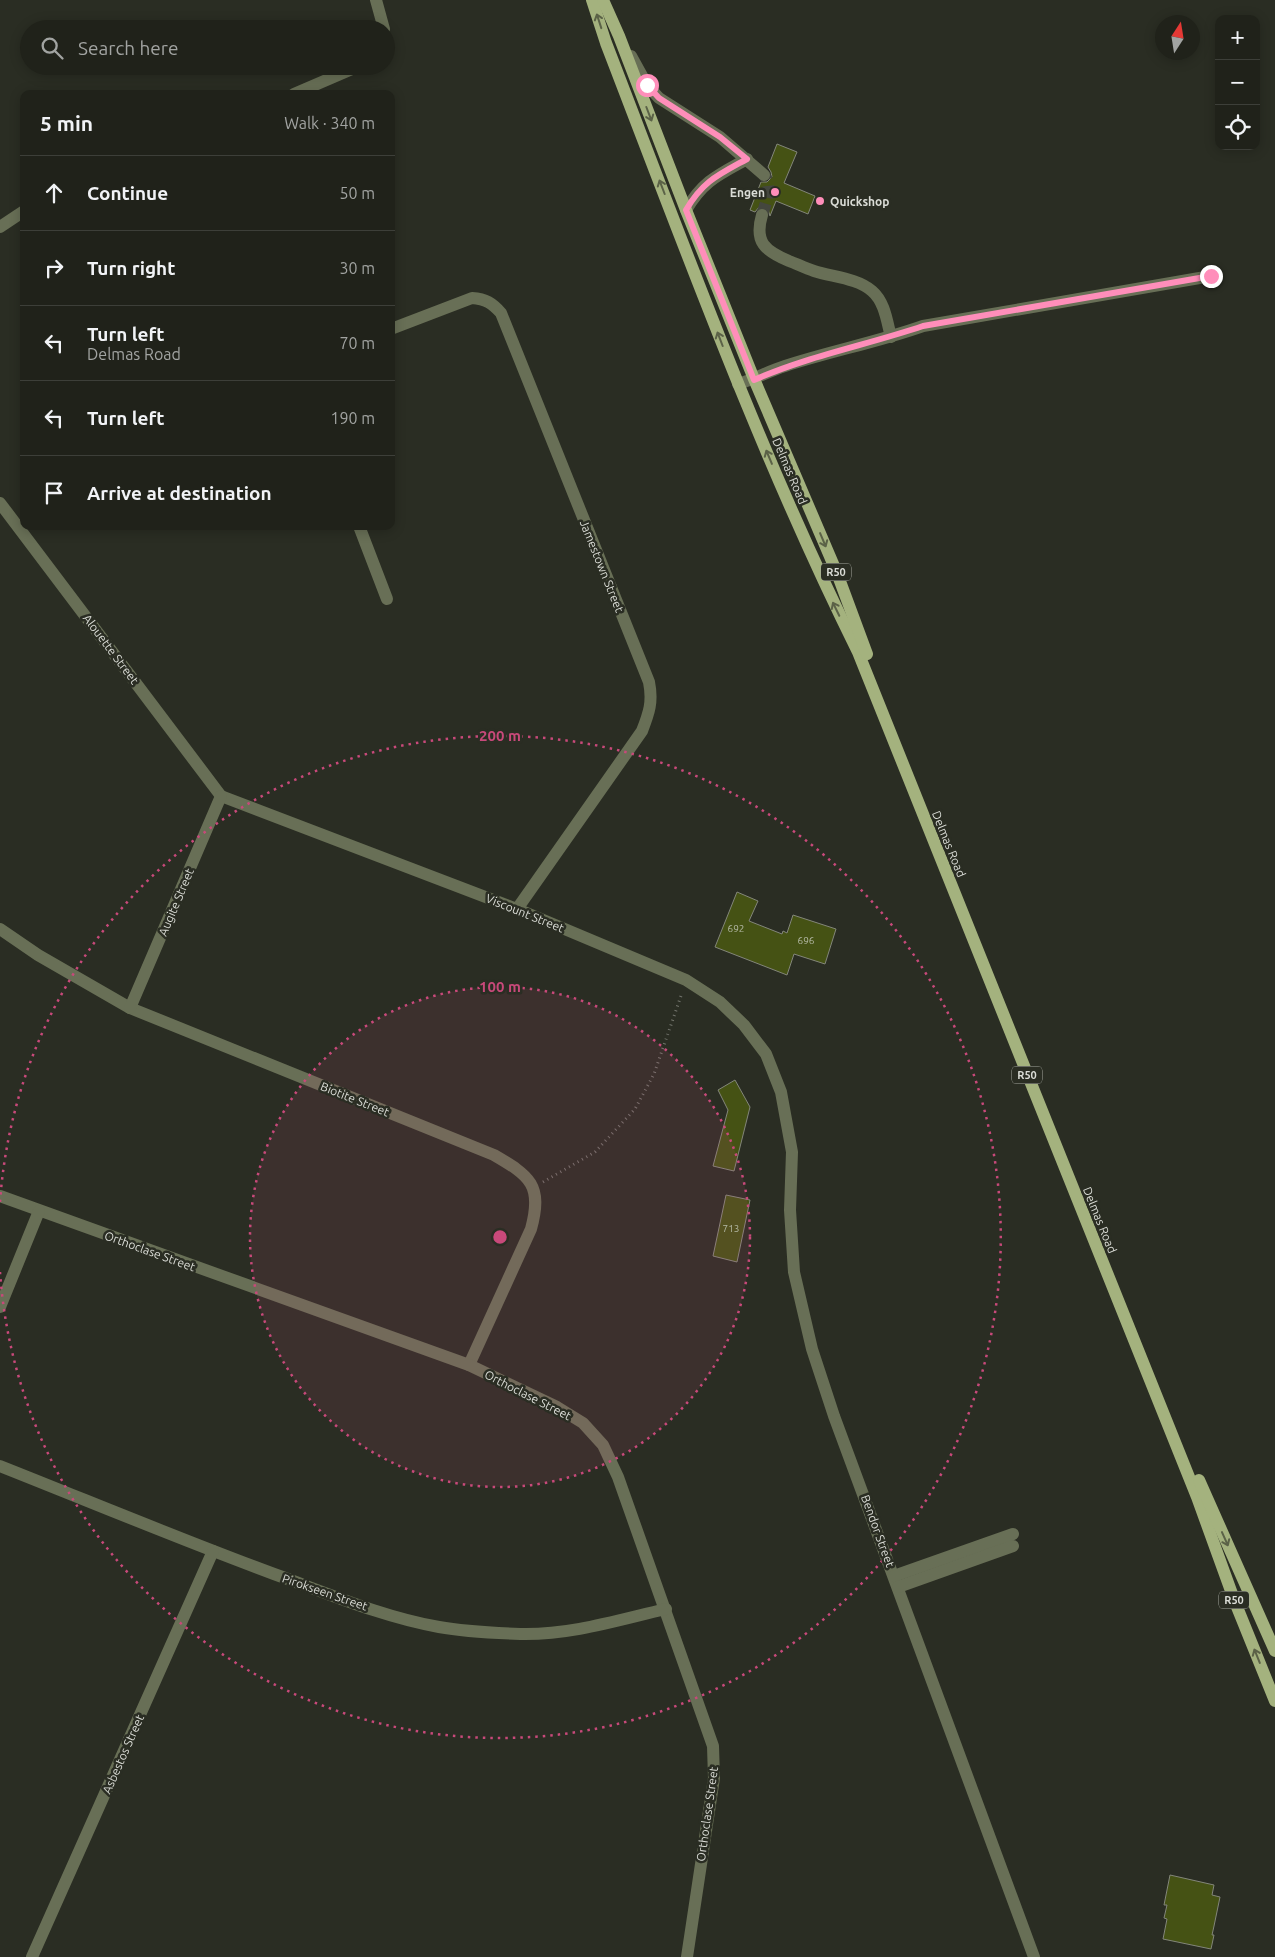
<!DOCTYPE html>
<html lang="en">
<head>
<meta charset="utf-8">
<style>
	:root { --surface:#20221a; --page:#282a23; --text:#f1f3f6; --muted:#a2a4a2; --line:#3d3f39 }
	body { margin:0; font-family:Ubuntu,sans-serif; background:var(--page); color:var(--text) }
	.controls { position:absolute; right:15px; top:15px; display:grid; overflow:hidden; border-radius:10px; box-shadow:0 2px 12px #0003 }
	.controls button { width:45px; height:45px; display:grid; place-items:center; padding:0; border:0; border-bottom:1px solid var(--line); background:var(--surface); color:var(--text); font:25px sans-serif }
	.compass { position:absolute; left:1155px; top:15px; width:45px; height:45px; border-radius:50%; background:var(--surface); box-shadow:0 2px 12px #0003; rotate:12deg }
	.stop { position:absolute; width:15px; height:15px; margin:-11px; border:4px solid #ff8eba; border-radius:50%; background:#fff }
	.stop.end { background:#ff8eba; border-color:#fff; box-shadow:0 1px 5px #0008 }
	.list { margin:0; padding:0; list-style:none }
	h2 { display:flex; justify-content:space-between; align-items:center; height:65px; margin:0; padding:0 20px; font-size:21px }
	h2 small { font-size:16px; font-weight:400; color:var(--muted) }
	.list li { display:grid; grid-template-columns:32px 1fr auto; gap:15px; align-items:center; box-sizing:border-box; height:75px; padding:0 20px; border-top:1px solid var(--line) }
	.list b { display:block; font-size:19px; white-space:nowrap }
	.list p { margin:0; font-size:16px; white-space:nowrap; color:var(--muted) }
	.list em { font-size:16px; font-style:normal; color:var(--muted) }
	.icon { flex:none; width:28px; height:28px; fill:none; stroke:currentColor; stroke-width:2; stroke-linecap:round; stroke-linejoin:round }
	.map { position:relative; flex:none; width:1275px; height:1957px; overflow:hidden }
	.search { position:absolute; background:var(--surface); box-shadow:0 2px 12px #0003; left:20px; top:20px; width:375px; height:55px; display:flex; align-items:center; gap:12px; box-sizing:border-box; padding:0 18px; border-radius:28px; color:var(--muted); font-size:19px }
	.panel { position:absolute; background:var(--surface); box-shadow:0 2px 12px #0003; left:20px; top:90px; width:375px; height:440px; border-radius:10px }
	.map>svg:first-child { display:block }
</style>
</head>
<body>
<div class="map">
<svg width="1275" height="1957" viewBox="0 0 1275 1957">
	<rect width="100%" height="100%" fill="#2a2d23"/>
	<g fill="#455214" stroke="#83867a">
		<polygon points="777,144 797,152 784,183 815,196 808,214 776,201 770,216 768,209 764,207 759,207 755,212 750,210 761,182 767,182 772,177 771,172 768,167"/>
		<polygon points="737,892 758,901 749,921 782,934 783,931 787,933 793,915 836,929 825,964 794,954 787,975 715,947"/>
		<polygon points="735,1080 750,1107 734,1171 713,1166 728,1110 718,1090"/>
		<polygon points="726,1195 750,1200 737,1262 713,1256"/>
		<polygon points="1170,1875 1214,1885 1212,1895 1220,1897 1214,1926 1212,1935 1214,1935 1211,1949 1163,1939 1167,1919 1164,1918 1167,1905 1164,1905"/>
	</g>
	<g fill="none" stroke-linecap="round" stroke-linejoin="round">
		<path stroke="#44473e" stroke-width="12" stroke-dasharray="12 6" stroke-linecap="butt" d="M762,215C766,202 773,187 764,175"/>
		<polyline stroke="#72746c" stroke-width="3" stroke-dasharray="1 4" stroke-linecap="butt" points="543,1182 595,1152 635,1109 654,1074 682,993"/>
		<g stroke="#686f56" stroke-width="12">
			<polyline points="376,0 384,29"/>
			<polyline points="631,56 647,85 659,98 720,137 764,175"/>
			<polyline points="294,94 359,66"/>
			<path d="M686,210C703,181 718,175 747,159"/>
			<path d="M762,215C754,242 765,251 789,261C797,264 805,268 814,271C832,277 857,278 872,291C885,302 887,322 891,337"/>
			<polyline points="0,227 24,211"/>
			<path d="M391,329L472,298C486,299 492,303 501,313L649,682C653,702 649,713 642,731L517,909"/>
			<path d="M738,384C755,379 769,371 785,366C831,351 878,342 923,326L1211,276"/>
			<polyline points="0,503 221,796"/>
			<polyline points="359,526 387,599"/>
			<polyline points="221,796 517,909 686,980 720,1002 744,1025 766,1054 781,1092 792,1152 790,1210 794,1272 812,1349 834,1416 1034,1957"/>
			<path d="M0,929L38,955L130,1008L494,1155C530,1176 543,1185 531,1229L469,1365"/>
			<polyline points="130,1008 221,796"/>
			<polyline points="0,1196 469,1365 557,1407 583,1423 603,1445 618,1477 713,1746 714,1778 687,1957"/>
			<polyline points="0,1307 39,1211"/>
			<path d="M0,1466C91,1502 182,1540 274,1574C327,1593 382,1617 439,1627C466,1632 494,1633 521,1634C571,1635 618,1620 666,1609"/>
			<polyline points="894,1576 1013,1534"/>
			<polyline points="898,1587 1013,1546"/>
			<polyline points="32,1957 213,1551"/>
		</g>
		<g stroke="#a4b27e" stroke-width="12">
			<path d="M592,0L606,43C685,248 760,455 858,652L1197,1497L1235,1602L1275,1701"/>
			<polyline points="603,0 619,36 686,210 754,379 837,573 867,654"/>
			<polyline points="1199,1480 1275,1651"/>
		</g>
	</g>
	<defs><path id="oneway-shaft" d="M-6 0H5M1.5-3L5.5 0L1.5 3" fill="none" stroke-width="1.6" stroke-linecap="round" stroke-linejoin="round" transform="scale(1.25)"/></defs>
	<g stroke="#5b6247">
		<use href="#oneway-shaft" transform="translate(599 21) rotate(-108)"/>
		<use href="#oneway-shaft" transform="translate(649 114) rotate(69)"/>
		<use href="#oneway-shaft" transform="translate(662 187) rotate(-111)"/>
		<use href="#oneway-shaft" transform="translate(720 339) rotate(-111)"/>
		<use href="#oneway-shaft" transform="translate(769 457) rotate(-113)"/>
		<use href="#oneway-shaft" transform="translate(823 540) rotate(67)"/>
		<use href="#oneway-shaft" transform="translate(836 609) rotate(-116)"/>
		<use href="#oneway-shaft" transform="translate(1225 1539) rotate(66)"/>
		<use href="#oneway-shaft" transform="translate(1257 1656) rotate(-112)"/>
	</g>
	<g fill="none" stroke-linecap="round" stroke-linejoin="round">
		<path stroke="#ff8eba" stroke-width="6" d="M647,85L659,98L720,137L747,159C718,175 703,181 686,210L754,380C808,356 867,345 923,326L1211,276"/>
	</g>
	<circle cx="500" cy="1237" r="250" fill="#c8497a" fill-opacity=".12"/>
	<g fill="none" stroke="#c8497a" stroke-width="2.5" stroke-dasharray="2.5 5">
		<circle cx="500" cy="1237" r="250"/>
		<path d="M0 1202A501 501 0 1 1 0 1272"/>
	</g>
	<g fill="#ff8eba" stroke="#2a2d23" stroke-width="2">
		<circle cx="775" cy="192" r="5"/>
		<circle cx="820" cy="201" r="5"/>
	</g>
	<g text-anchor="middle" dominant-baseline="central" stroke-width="5" stroke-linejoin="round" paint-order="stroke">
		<g font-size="10" fill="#b5baa6">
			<text x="736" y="928">692</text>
			<text x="806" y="940">696</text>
			<text x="731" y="1228">713</text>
		</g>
		<g fill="#2a2d23" stroke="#a5a8a0" stroke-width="1">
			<rect x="821" y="563.5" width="30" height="17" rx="4"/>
			<rect x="1012" y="1066.5" width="30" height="17" rx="4"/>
			<rect x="1219" y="1591.5" width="30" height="17" rx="4"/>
		</g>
		<g font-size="11" font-weight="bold" fill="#dadcd6">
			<text x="836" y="572">R50</text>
			<text x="1027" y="1075">R50</text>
			<text x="1234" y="1600">R50</text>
		</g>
		<g font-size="12" font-weight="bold" fill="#dadcd6" stroke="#2a2d23" text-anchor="end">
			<text x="765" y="192">Engen</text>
			<text x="830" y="201" text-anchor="start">Quickshop</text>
		</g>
		<g font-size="12" fill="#dadcd6" stroke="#2a2d23">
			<text transform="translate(790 471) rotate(67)">Delmas Road</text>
			<text transform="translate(602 566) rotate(68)">Jamestown Street</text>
			<text transform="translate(111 649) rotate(53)">Alouette Street</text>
			<text transform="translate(949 844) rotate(68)">Delmas Road</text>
			<text transform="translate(176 902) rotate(-67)">Augite Street</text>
			<text transform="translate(525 913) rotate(22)">Viscount Street</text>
			<text transform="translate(355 1099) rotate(22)">Biotite Street</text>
			<text transform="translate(1100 1220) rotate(68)">Delmas Road</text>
			<text transform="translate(150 1251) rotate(20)">Orthoclase Street</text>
			<text transform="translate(528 1395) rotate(27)">Orthoclase Street</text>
			<text transform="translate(878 1531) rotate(70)">Bendor Street</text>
			<text transform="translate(325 1592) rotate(19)">Pirokseen Street</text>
			<text transform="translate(123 1754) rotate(-66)">Asbestos Street</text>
			<text transform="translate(707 1814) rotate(-82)">Orthoclase Street</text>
		</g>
	</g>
	<circle cx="500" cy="1237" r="8" fill="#c8497a" stroke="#2a2d23" stroke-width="2.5"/>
	<g font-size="15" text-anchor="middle" font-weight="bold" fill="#c8497a" stroke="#2a2d23" stroke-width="5" stroke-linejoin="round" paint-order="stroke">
		<text x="500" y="741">200 m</text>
		<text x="500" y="992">100 m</text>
	</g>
</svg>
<div class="controls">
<button>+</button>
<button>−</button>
<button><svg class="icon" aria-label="locate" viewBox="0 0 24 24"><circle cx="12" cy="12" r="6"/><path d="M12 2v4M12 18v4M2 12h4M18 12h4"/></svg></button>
</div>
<svg class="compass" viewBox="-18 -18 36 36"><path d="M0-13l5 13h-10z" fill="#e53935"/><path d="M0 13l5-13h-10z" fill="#a2a4a2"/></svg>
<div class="stop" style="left:647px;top:85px"></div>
<div class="stop end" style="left:1211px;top:276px"></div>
<div class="search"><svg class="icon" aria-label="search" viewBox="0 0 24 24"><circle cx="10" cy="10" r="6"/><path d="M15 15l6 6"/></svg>Search here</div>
<section class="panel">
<h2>5 min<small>Walk · 340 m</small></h2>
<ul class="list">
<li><svg class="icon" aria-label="ahead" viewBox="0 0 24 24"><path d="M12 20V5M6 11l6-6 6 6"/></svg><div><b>Continue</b></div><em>50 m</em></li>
<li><svg class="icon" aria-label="right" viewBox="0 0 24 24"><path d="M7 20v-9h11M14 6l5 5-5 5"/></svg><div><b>Turn right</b></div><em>30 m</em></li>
<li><svg class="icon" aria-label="left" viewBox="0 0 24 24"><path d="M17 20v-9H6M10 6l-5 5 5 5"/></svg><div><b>Turn left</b><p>Delmas Road</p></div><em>70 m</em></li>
<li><svg class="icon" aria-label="left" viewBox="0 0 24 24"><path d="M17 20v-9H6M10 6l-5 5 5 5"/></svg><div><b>Turn left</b></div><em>190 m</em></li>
<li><svg class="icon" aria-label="arrive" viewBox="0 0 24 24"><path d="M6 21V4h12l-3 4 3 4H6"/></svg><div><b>Arrive at destination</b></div></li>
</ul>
</section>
</div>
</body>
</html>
